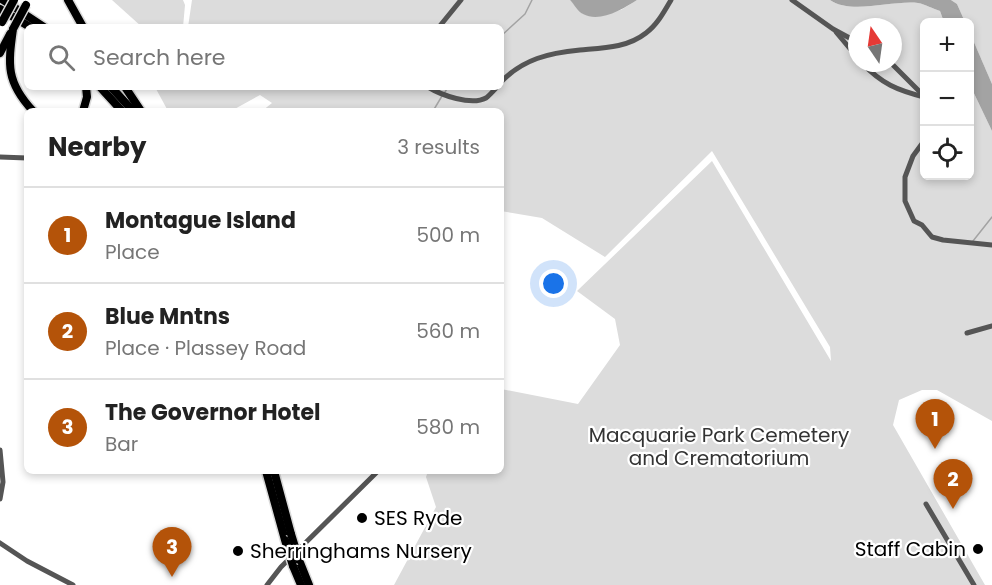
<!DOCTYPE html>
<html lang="en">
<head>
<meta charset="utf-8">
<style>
	:root { --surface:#fff; --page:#f6f6f6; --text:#222; --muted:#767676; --line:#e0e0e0; --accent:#b45309 }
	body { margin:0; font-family:Poppins,sans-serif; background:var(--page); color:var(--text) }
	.controls { position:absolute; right:18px; top:18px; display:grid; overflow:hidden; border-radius:9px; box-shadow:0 3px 9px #0003 }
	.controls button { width:54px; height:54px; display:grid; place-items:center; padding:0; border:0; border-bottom:2px solid var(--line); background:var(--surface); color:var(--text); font:30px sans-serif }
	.compass { position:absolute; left:848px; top:18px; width:54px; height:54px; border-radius:50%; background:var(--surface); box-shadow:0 3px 9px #0003; rotate:347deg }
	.you { position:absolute; left:554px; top:284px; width:21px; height:21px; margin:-15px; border:4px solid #fff; border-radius:50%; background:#1a73e8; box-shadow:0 0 0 9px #1a73e833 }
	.badge { display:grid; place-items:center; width:39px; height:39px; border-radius:50%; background:var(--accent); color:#fff; font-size:20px; font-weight:700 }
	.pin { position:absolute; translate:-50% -50px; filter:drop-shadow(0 2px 3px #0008) }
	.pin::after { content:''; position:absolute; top:32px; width:21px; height:18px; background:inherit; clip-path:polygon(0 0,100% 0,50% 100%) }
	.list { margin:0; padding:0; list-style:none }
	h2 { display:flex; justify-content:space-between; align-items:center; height:78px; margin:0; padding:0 24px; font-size:26px }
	h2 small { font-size:20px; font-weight:400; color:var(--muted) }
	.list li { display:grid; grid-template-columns:39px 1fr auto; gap:18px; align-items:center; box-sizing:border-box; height:96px; padding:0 24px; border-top:2px solid var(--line) }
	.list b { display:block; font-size:22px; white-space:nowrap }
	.list p { margin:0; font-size:20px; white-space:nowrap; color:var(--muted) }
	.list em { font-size:20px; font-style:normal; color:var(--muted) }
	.icon { flex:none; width:33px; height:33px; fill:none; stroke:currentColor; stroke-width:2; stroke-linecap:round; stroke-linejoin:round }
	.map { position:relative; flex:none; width:992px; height:585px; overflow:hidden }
	.search { position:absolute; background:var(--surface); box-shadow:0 3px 9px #0003; left:24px; top:24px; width:480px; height:66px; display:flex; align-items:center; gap:15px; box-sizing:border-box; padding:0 21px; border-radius:9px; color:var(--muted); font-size:22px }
	.panel { position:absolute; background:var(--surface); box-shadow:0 3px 9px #0003; left:24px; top:108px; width:480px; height:366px; border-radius:9px }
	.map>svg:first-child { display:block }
</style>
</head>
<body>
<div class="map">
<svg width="992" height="585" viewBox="0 0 992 585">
	<rect width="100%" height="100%" fill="#fff"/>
	<g fill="#dcdcdc" fill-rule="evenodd">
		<polygon points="112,0 183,0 185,5 183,27 142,27"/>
		<path d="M192,0H570L583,14L621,10L637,0H830C851,15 893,0 918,3C925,4 933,9 940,11L944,22H924V176H970V85L992,131V421L937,390H922L899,400L893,425L985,585H394L436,507L426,477L428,471H501V389L578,404L620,345L615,319L577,291L712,161L831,361L830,347L712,151L605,257L542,218L501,211V111H262L272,103L260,95L231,111H168L155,87H501V27H188ZM857,27H893V63H857Z"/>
		<polygon points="951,0 992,0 992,84 970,33 970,22 965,22 957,4"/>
	</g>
	<g fill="#a3a3a3">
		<path d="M570,0H637C623,9 600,23 583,14C578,12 574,4 570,0Z"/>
		<path d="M830,0H951L957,4L965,22H944L940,11C933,9 925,4 918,3C893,0 851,15 830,0Z"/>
		<polygon points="970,33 992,84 992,131 970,85"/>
	</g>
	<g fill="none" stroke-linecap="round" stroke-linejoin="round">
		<g stroke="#a3a3a3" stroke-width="1.5">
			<polyline points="501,36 525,14 532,0"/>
			<polyline points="445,92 448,87"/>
			<polyline points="433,111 442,96"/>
			<polyline points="973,241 992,217"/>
		</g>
		<g stroke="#dbdbdb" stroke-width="11">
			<g id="highway">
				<polyline points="3,0 44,27"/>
				<polyline points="68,0 83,27"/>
				<polyline points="0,9 30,27"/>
				<path d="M13,29C8,65 6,82 33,111"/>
				<polyline points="0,53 10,34"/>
				<polyline points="100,87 122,111"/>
				<polyline points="111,87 133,111"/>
				<polyline points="125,87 141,111"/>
				<polyline points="83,111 87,97 86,87"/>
				<polyline points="266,471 285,540"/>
				<polyline points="274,471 291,534"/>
				<polyline points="299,560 309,585"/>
				<polyline points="293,566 301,585"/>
			</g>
		</g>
		<g stroke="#555" stroke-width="5">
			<polyline points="792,0 833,29 857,42"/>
			<polyline points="439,27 461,0"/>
			<polyline points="836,32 857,57"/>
			<path d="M862,63C882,84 897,90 924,97"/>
			<polyline points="891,63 924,96"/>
			<path d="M501,82C523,59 549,53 580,50C603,48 627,48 646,33C657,25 664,12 671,0"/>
			<path d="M428,87C441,95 471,106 486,98C490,95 493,91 497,87"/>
			<polyline points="924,141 913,156 905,177 905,201 914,221 922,225 932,237 943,240 992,245"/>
			<polyline points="0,157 27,158"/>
			<polyline points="967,333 992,326"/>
			<polyline points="0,450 3,482 0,499"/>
			<polyline points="926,504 974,585"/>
			<polyline points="0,543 27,561 73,585"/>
			<polyline points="267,585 281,567 378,471"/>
		</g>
		<use href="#highway" stroke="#000" stroke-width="8"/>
		<g stroke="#dbdbdb" stroke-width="11" stroke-linecap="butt">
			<g id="highway-bridge">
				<polyline points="2,22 14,0"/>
				<polyline points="13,29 26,5"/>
				<polyline points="291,534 299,560"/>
				<polyline points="285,540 293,566"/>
			</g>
		</g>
		<use href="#highway-bridge" stroke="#000" stroke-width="8"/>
	</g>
	<g fill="#000" stroke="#fff" stroke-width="2">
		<circle cx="362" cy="518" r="6"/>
		<circle cx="978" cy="549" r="6"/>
		<circle cx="238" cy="551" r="6"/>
	</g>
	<g text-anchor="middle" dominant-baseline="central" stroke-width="4.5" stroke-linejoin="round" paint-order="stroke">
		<g font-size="20" fill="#333" stroke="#fff">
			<text x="719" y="435">Macquarie Park Cemetery<tspan x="719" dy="23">and Crematorium</tspan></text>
		</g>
		<g font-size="20" fill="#000" stroke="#fff" text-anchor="start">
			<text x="374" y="518">SES Ryde</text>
			<text x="966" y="549" text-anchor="end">Staff Cabin</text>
			<text x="250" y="551">Sherringhams Nursery</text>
		</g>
	</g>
</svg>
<div class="controls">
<button>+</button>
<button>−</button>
<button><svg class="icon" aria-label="locate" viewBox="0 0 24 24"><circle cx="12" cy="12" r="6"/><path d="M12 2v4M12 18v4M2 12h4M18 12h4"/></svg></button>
</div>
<svg class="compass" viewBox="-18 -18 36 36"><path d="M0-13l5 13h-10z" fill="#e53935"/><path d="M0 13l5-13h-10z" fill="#767676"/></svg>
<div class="you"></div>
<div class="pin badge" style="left:935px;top:449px">1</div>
<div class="pin badge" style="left:953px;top:509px">2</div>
<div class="pin badge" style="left:172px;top:577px">3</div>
<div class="search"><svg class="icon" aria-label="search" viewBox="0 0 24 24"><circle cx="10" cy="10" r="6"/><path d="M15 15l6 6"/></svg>Search here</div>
<section class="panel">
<h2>Nearby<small>3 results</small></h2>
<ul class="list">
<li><span class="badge">1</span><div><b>Montague Island</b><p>Place</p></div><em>500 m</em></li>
<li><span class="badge">2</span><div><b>Blue Mntns</b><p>Place · Plassey Road</p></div><em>560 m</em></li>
<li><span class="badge">3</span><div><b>The Governor Hotel</b><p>Bar</p></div><em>580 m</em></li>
</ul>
</section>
</div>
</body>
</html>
